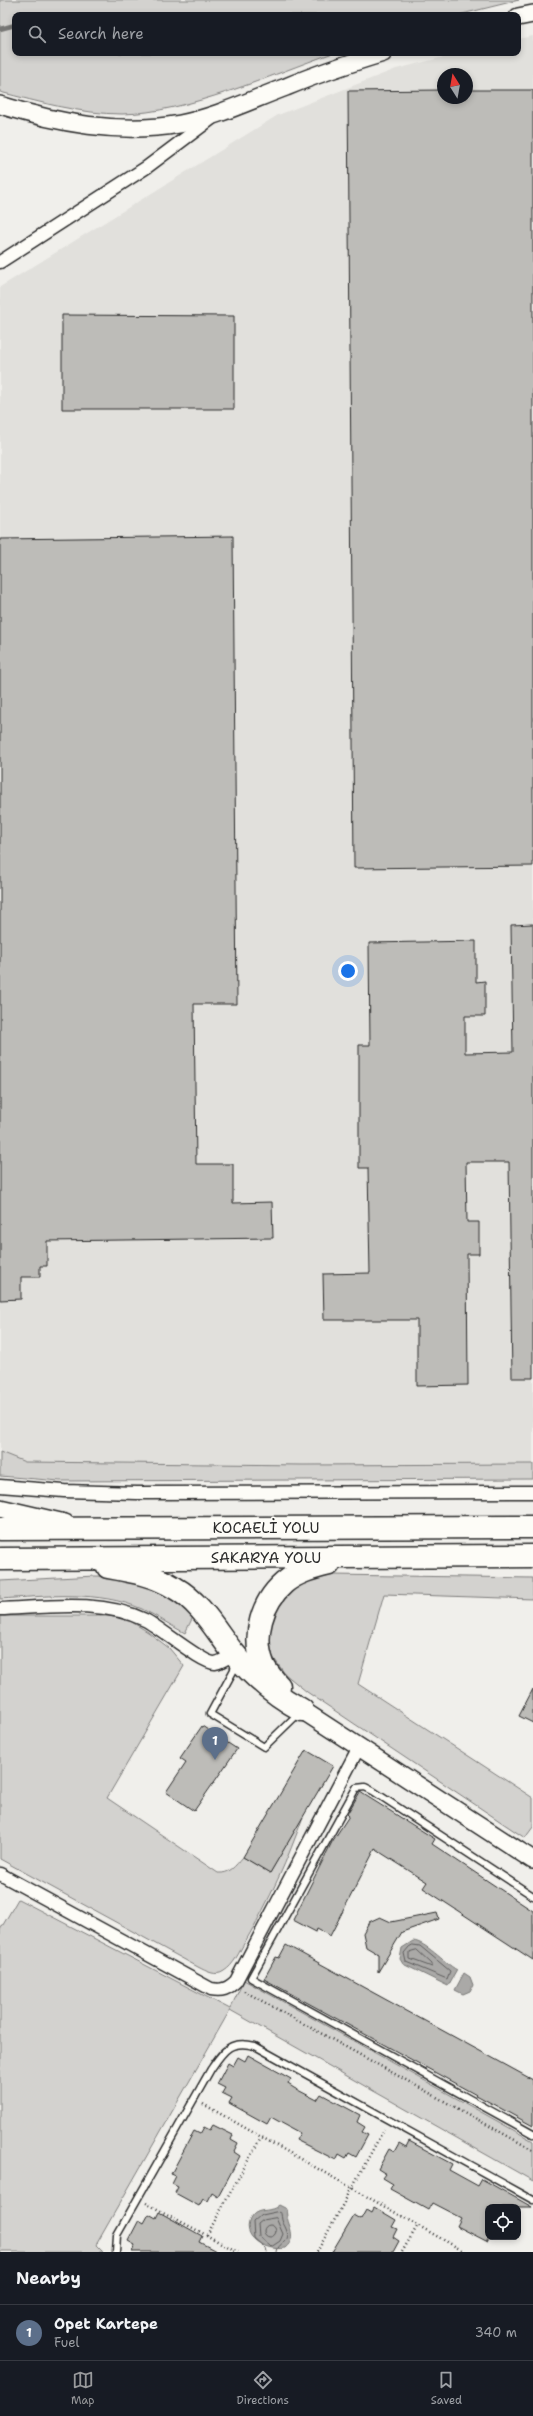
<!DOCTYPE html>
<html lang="en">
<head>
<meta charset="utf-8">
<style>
	:root { --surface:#171b24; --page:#20242c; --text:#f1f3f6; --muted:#9ea1a6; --line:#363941; --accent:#98999b }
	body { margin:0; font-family:"Shantell Sans",sans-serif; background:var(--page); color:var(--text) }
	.controls { position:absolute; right:12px; bottom:12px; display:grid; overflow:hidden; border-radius:8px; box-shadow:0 2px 6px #0003 }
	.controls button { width:36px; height:36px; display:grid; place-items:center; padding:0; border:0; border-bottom:1px solid var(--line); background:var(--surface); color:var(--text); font:20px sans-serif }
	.compass { position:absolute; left:437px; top:68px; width:36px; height:36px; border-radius:50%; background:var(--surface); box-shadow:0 2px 6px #0003; rotate:349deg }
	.you { position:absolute; left:348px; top:971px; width:14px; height:14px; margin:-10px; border:3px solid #fff; border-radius:50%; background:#1a73e8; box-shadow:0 0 0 6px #1a73e833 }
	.badge { display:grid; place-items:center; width:26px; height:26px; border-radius:50%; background:var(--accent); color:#fff; font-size:13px; font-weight:700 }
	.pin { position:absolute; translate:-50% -33px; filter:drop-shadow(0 1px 2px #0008) }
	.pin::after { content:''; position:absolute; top:21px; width:14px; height:12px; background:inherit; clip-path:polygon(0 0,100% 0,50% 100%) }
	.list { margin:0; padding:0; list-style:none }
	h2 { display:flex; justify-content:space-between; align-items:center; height:52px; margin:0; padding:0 16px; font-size:17px }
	h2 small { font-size:13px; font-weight:400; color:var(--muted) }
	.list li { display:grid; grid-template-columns:26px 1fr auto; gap:12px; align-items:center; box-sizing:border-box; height:56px; padding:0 16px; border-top:1px solid var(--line) }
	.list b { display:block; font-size:15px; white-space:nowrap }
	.list p { margin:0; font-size:13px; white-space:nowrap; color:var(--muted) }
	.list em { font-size:13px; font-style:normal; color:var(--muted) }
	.icon { flex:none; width:22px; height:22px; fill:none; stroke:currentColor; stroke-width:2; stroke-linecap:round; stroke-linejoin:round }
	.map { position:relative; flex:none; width:533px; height:2252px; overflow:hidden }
	.search { position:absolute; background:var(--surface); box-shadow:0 2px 6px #0003; left:12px; right:12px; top:12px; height:44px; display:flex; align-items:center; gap:10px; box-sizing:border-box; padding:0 14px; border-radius:8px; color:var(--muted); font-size:15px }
	.sheet { height:108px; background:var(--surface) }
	nav { display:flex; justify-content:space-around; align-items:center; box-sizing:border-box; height:56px; border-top:1px solid var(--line); background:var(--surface); font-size:11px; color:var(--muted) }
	nav a { display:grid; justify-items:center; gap:2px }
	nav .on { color:var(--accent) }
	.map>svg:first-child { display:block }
</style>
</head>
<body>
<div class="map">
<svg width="533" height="2252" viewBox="0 0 533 2252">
	<rect width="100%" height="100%" fill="#f0efeb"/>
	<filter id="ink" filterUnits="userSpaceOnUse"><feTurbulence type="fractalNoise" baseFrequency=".025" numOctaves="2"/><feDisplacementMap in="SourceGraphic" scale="8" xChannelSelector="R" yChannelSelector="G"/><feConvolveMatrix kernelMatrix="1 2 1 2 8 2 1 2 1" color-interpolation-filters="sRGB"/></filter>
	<g filter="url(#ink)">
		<path fill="#e1e0dc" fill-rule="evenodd" d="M533,36V1464L303,1465L25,1462L0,1452V287L278,115L396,69L460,53H518V39ZM443,74H467V98H443Z"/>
		<g fill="#d3d2cf" stroke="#7f7e7d">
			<path d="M0,0H519L458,15H15V53H333C271,75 187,113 122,114C81,114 39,102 0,92Z"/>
			<polygon points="0,1452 25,1462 303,1465 533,1464 533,1479 60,1481 0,1476"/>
			<polygon points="332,1575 533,1578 533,1599 384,1594 358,1684 533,1798 533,1827 525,1838 307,1692 285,1674 273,1657 268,1639 269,1622 285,1591 313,1577"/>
			<path d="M95,1576L127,1577L176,1597L194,1615L185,1633C171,1626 157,1616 142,1609C99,1590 46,1596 0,1599V1581Z"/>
			<path d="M0,1616H108L127,1619L148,1632L169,1648L184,1666L107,1798L218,1873C230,1874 235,1866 243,1857L270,1873L304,1814C288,1859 270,1900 245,1942C239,1952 234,1965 224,1971C216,1977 206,1971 198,1967L0,1859Z"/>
			<polygon points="18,1899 230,2009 244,1980 533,2141 533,2181 230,2010 96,2245 103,2252 0,2252 0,1930"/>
		</g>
		<g fill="#aaa9a7" stroke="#777775">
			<path d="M413,1941C426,1942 443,1962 457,1970L448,1986L403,1964L400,1959L402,1948Z"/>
			<polygon points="464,1973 470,1977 473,1985 470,1991 463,1994 455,1990"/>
			<path d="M279,2205L287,2209C284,2222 300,2236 285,2248C266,2252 238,2236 252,2216C259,2207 272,2213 279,2205Z"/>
		</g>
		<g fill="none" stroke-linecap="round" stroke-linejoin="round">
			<g stroke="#5e5d5d" stroke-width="1">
				<polygon points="413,1945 420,1946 450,1971 447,1979 406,1962 404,1953 409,1947"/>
				<polygon points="417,1950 432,1964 432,1967 410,1959 410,1952"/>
				<polygon points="276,2218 283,2234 280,2241 271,2247 259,2236 258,2224 263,2220"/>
				<circle cx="270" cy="2231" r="6"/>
				<path d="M266,2252L265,2248L254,2238L253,2222L261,2215L280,2211C282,2214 281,2219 283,2223C296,2245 278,2239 277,2252"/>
			</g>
			<polyline stroke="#777775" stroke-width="4.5" points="0,29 15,25"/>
		</g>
		<g fill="#bdbcb8" stroke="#2b2b2b">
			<polygon points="443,90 443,98 467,98 467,90 533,90 533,866 354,868 348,91"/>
			<polygon points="62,315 234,316 234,409 62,409"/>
			<polygon points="233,536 237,1004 194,1004 196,1164 233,1164 233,1203 272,1202 273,1238 47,1241 47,1266 40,1266 40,1277 21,1277 21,1299 0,1300 0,539"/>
			<polygon points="533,924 533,1378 512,1378 509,1162 466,1162 467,1222 479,1222 479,1254 467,1254 468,1385 417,1386 417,1320 324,1320 323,1274 370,1273 368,1168 359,1168 359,1045 370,1045 369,943 476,941 476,982 485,981 485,1016 465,1016 465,1053 513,1052 511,925"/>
			<polygon points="533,1689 533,1723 519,1716"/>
			<polygon points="202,1726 237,1749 194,1811 166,1792 186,1762 180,1758"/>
			<polygon points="306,1750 333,1766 270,1873 243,1857"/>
			<polygon points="360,1792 435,1839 432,1844 533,1911 533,1960 423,1888 427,1882 375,1849 330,1936 317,1929 316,1932 293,1920 332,1842 349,1816 347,1814"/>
			<polygon points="437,1913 439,1919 402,1932 378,1972 378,1954 366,1947 363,1933 369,1922 380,1917 391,1922"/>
			<polygon points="286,1945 533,2080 533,2126 264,1979 276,1957 279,1958"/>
			<polygon points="248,2055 291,2079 288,2084 294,2088 317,2100 321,2094 360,2115 357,2122 365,2127 362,2132 368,2135 356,2157 349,2153 346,2158 339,2154 336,2160 296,2140 300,2133 278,2121 271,2117 267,2124 229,2103 232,2098 222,2093 225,2088 217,2084 228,2063 233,2066 238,2057 245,2061"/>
			<polygon points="213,2125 233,2135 231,2140 238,2144 234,2152 240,2156 218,2197 212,2193 208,2201 203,2199 199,2206 175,2193 178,2187 172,2184 176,2176 171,2174 194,2131 200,2134 204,2127 210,2130"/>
			<polygon points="409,2141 452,2164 449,2170 478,2186 482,2179 532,2207 488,2207 488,2242 457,2226 461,2218 432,2203 428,2210 390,2189 393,2184 383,2178 386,2174 378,2169 389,2149 394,2152 399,2143 406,2147"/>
			<polygon points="374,2207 396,2220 392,2227 397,2229 393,2237 399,2241 393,2252 332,2252 354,2215 361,2219 366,2210 371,2213"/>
			<polygon points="159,2212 202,2236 199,2242 218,2252 132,2252 135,2245 128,2241 139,2220 144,2223 149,2214 156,2218"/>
		</g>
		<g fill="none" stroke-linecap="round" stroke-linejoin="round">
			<g stroke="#2b2b2b" stroke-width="9">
				<g id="lane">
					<polyline points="237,1664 210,1714 264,1747 299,1713"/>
					<polyline points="533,1896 373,1791 365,1787 356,1788 251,1978 533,2134"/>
					<path d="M116,2252L117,2235L211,2069C224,2050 230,2040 255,2046L533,2200"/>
				</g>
			</g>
			<g stroke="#2b2b2b" stroke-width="15">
				<g id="street">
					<polyline points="0,262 147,167 211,119"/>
					<polyline points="0,1486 64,1491 137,1493 533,1492"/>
					<path d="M0,1609C48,1607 101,1599 145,1620C161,1628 203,1664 215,1663C223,1662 228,1657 234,1653"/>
					<path d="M0,1874L211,1989C222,1991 228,1989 236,1981L359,1747"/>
				</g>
			</g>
			<g stroke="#2b2b2b" stroke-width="20">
				<g id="secondary">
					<polyline points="518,17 533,14"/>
					<path d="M0,105C58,123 119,135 180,124C216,117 251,100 286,87C317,74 350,63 383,53"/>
					<polyline points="0,1508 65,1523"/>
					<polyline points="302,1710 533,1860"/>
				</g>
			</g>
			<g stroke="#2b2b2b" stroke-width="25">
				<g id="highway">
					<polyline points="0,1529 533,1527"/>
					<polyline points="0,1559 533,1556"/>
					<path d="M108,1567C131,1571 155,1575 175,1588C200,1602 215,1629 232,1651C252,1676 274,1695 302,1710"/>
					<path d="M279,1686C273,1679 266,1672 263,1664C252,1636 262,1602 284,1583C297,1572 313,1568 329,1564"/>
				</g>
			</g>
			<g stroke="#2b2b2b" stroke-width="2.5" stroke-dasharray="1 3" stroke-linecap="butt">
				<polyline points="244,1991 533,2150"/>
				<polyline points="203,2104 465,2252"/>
				<polyline points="146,2203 238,2252"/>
				<polyline points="207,2235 261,2137"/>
				<polyline points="317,2252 384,2129"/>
				<polyline points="402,2252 418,2225"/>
			</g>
			<use href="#lane" stroke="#fdfcf7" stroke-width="6"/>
			<use href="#street" stroke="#fdfcf7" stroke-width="12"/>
			<use href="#secondary" stroke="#fdfcf7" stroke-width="17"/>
			<use href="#highway" stroke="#fdfcf7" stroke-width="22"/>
		</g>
	</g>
	<g text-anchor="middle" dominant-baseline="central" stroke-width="3" stroke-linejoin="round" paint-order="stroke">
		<g font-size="15" fill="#2b2b2b" stroke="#fdfcf7">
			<text x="266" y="1528">KOCAELİ YOLU</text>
			<text x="266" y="1558">SAKARYA YOLU</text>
		</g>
	</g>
</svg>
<div class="controls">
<button><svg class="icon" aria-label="locate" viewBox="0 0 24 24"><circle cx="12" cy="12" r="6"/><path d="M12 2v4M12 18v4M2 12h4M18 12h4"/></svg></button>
</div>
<svg class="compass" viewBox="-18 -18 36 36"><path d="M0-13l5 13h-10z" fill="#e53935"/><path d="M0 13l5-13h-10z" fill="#9ea1a6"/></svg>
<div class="you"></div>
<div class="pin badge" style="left:215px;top:1760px;background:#5c6f8a">1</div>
<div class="search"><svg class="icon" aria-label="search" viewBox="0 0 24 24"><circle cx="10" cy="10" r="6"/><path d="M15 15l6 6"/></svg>Search here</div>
</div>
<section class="sheet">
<h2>Nearby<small></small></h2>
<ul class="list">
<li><span class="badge" style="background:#5c6f8a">1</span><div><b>Opet Kartepe</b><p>Fuel</p></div><em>340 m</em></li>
</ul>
</section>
<nav>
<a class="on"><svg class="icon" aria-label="map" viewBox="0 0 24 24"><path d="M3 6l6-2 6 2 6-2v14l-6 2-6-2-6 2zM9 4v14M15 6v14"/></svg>Map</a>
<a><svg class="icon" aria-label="directions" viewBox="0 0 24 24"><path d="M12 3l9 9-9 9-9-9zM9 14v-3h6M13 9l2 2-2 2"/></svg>Directions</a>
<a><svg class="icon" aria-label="saved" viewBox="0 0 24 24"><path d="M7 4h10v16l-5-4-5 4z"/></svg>Saved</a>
</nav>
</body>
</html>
